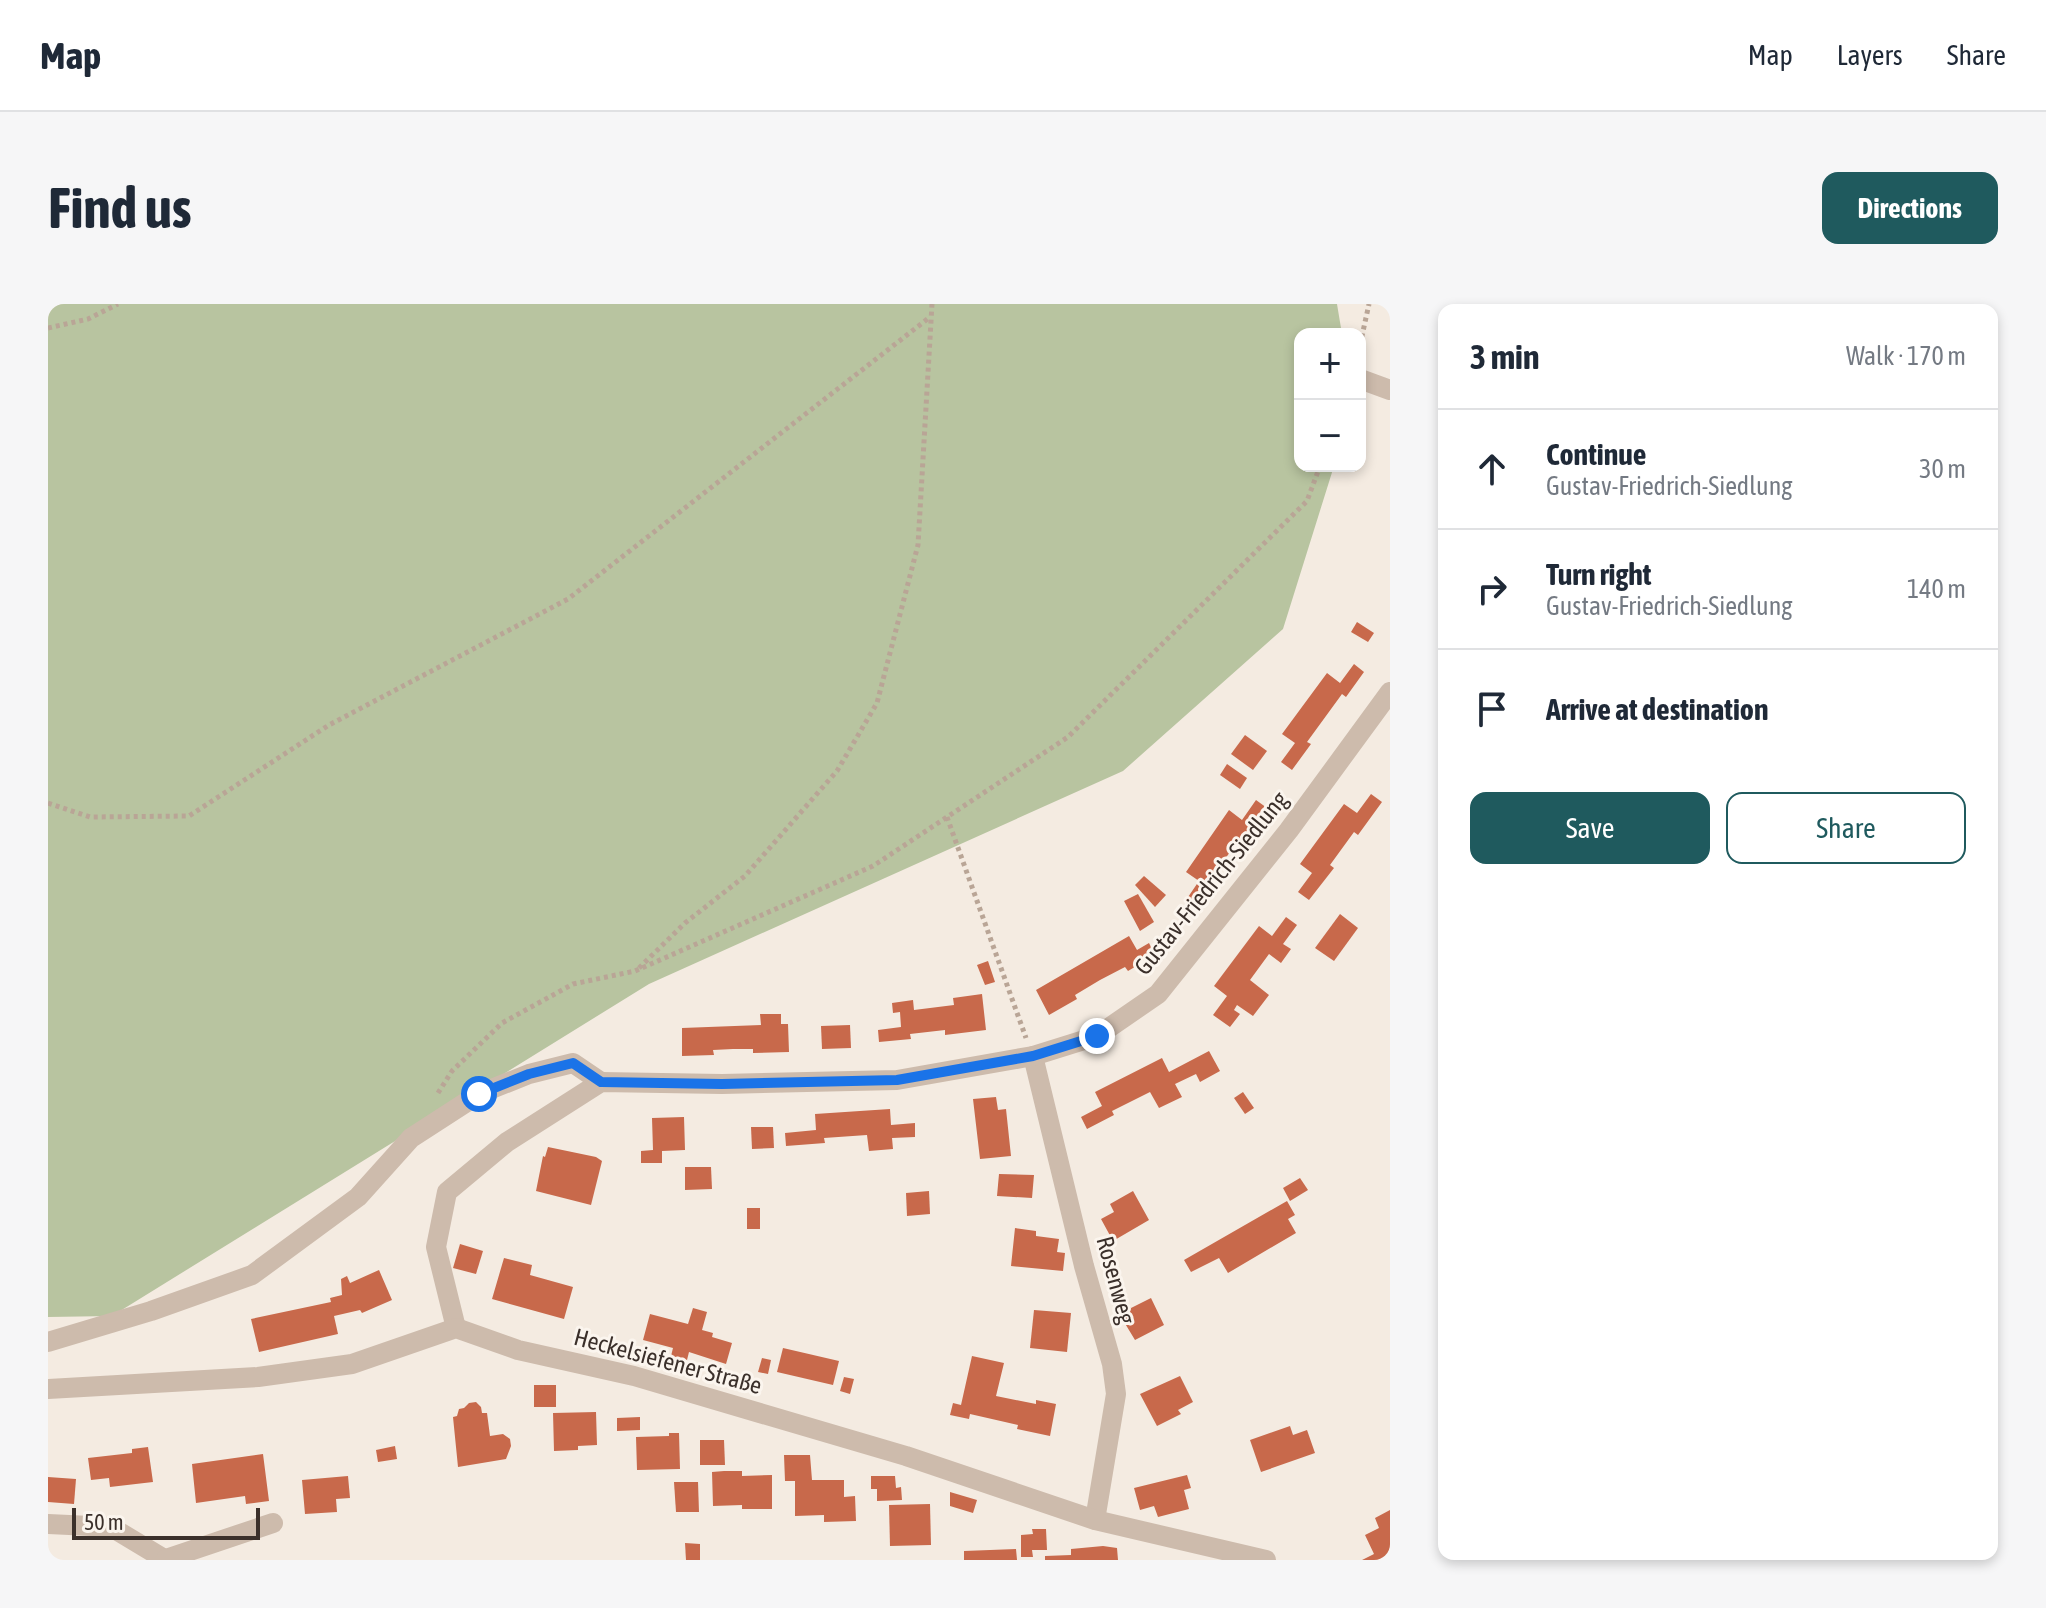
<!DOCTYPE html>
<html lang="en">
<head>
<meta charset="utf-8">
<style>
	:root { --surface:#fff; --page:#f6f6f7; --text:#1f2937; --muted:#747a83; --line:#e0e1e3; --accent:#1f5a5e }
	body { margin:0; font-family:"Asap Condensed",sans-serif; background:var(--page); color:var(--text) }
	.controls { position:absolute; right:24px; top:24px; display:grid; overflow:hidden; border-radius:16px; box-shadow:0 4px 12px #0003 }
	.controls button { width:72px; height:72px; display:grid; place-items:center; padding:0; border:0; border-bottom:2px solid var(--line); background:var(--surface); color:var(--text); font:40px sans-serif }
	.scale { position:absolute; left:24px; bottom:20px; width:188px; box-sizing:border-box; padding-left:8px; border:4px solid #3b302b; border-top:0; font-size:22px; line-height:28px; white-space:nowrap; color:#3b302b; -webkit-text-stroke:6px #fbf5ee; paint-order:stroke }
	.stop { position:absolute; width:24px; height:24px; margin:-18px; border:6px solid #1a73e8; border-radius:50%; background:#fff }
	.stop.end { background:#1a73e8; border-color:#fff; box-shadow:0 2px 8px #0008 }
	.list { margin:0; padding:0; list-style:none }
	h2 { display:flex; justify-content:space-between; align-items:center; height:104px; margin:0; padding:0 32px; font-size:34px }
	h2 small { font-size:26px; font-weight:400; color:var(--muted) }
	.list li { display:grid; grid-template-columns:52px 1fr auto; gap:24px; align-items:center; box-sizing:border-box; height:120px; padding:0 32px; border-top:2px solid var(--line) }
	.list b { display:block; font-size:30px; white-space:nowrap }
	.list p { margin:0; font-size:26px; white-space:nowrap; color:var(--muted) }
	.list em { font-size:26px; font-style:normal; color:var(--muted) }
	.actions { display:flex; gap:16px; padding:24px 32px }
	.actions a { flex:1; padding:18px 0; border:2px solid var(--accent); border-radius:16px; text-align:center; font-size:28px; color:var(--accent) }
	.actions .main { background:var(--accent); color:#fff }
	.icon { flex:none; width:44px; height:44px; fill:none; stroke:currentColor; stroke-width:2; stroke-linecap:round; stroke-linejoin:round }
	.map { position:relative; flex:none; width:1342px; height:1256px; overflow:hidden; border-radius:16px }
	header { display:flex; align-items:center; gap:48px; box-sizing:border-box; height:112px; padding:0 40px; background:var(--surface); border-bottom:2px solid var(--line) }
	header strong { font-size:38px }
	nav { display:flex; gap:44px; margin-inline-start:auto; font-size:28px }
	.intro { display:flex; align-items:center; justify-content:space-between; box-sizing:border-box; height:192px; padding:0 48px }
	h1 { margin:0; font-size:56px }
	.button { padding:20px 36px; border-radius:16px; background:var(--accent); color:#fff; font-size:28px; font-weight:700 }
	main { display:flex; gap:48px; padding:0 48px }
	aside { flex:1; background:var(--surface); border-radius:16px; box-shadow:0 4px 12px #0003 }
	.map>svg:first-child { display:block }
</style>
</head>
<body>
<header>
<strong>Map</strong>
<nav><a>Map</a><a>Layers</a><a>Share</a></nav>
</header>
<div class="intro"><h1>Find us</h1><a class="button">Directions</a></div>
<main>
<div class="map">
<svg width="1342" height="1256" viewBox="0 0 1342 1256">
	<rect width="100%" height="100%" fill="#f4ebe1"/>
	<polygon fill="#b8c4a0" points="0,0 1289,0 1294,30 1252,30 1252,162 1286,162 1235,325 1075,467 601,680 64,1012 0,1013"/>
	<g fill="#c8694b">
		<polygon points="1309,318 1326,329 1320,338 1303,328"/>
		<polygon points="1306,360 1316,368 1298,393 1294,390 1259,438 1263,440 1244,466 1233,458 1247,439 1234,430 1279,369 1292,379"/>
		<polygon points="1197,431 1219,447 1205,466 1183,450"/>
		<polygon points="1179,460 1199,474 1192,485 1172,471"/>
		<polygon points="1323,490 1334,498 1310,531 1306,528 1282,561 1286,564 1261,596 1250,588 1264,569 1252,560 1296,500 1309,509"/>
		<polygon points="1208,496 1219,504 1201,529 1197,527 1162,576 1166,578 1149,604 1138,596 1151,577 1138,568 1181,506 1194,516"/>
		<polygon points="1096,572 1118,591 1107,603 1087,581"/>
		<polygon points="1090,590 1106,618 1092,627 1076,597"/>
		<polygon points="1292,610 1310,624 1286,657 1267,644"/>
		<polygon points="1238,613 1249,621 1235,640 1243,645 1233,659 1221,650 1202,676 1221,691 1205,712 1189,701 1186,706 1192,710 1182,723 1165,711 1179,692 1166,682 1211,622 1224,632"/>
		<polygon points="1081,632 1089,646 1101,639 1107,651 1080,667 1077,663 1052,676 1027,691 1029,695 1001,711 988,686"/>
		<polygon points="940,657 947,678 937,681 929,661"/>
		<polygon points="934,690 938,726 897,731 897,726 862,730 863,735 831,738 830,726 853,723 852,708 845,709 844,699 865,696 866,706 906,701 905,694"/>
		<polygon points="712,710 733,710 733,720 740,720 741,748 705,749 705,745 685,745 665,746 666,751 634,752 634,724 713,721"/>
		<polygon points="802,721 803,744 774,745 773,722"/>
		<polygon points="1161,747 1172,767 1152,778 1148,770 1127,780 1134,793 1111,804 1102,788 1064,807 1066,811 1039,825 1033,813 1054,802 1047,788 1114,754 1121,768"/>
		<polygon points="1195,788 1206,804 1197,810 1186,794"/>
		<polygon points="948,793 950,806 958,805 963,852 932,855 925,795"/>
		<polygon points="842,805 843,821 867,819 867,833 844,834 845,845 821,847 819,831 776,834 777,839 738,842 737,829 768,826 767,810"/>
		<polygon points="636,813 637,846 614,847 614,859 593,859 593,847 605,846 604,814"/>
		<polygon points="703,823 725,823 726,844 704,845"/>
		<polygon points="500,843 548,853 554,857 543,901 488,887 495,852 497,853"/>
		<polygon points="637,863 663,863 664,885 637,886"/>
		<polygon points="951,870 986,871 984,894 949,892"/>
		<polygon points="1252,874 1260,886 1242,897 1235,884"/>
		<polygon points="881,887 882,910 859,912 858,889"/>
		<polygon points="1085,887 1101,916 1065,937 1053,915 1066,908 1062,900"/>
		<polygon points="1239,897 1247,911 1240,915 1248,929 1180,969 1171,954 1143,968 1136,956"/>
		<rect x="699" y="904" width="13" height="21"/>
		<polygon points="967,924 988,927 988,932 1011,935 1009,948 1017,949 1015,967 963,962"/>
		<polygon points="412,940 435,947 428,970 405,964"/>
		<polygon points="456,954 484,961 482,971 525,983 516,1015 444,995"/>
		<polygon points="331,966 344,996 314,1009 312,1006 286,1012 290,1030 211,1048 203,1015 283,998 282,994 294,991 293,975 299,972 302,979"/>
		<polygon points="1103,994 1116,1021 1087,1036 1067,1003 1079,997 1083,1004"/>
		<polygon points="645,1004 659,1008 654,1026 665,1029 664,1033 684,1039 678,1060 641,1048 639,1056 623,1052 625,1044 595,1036 602,1010 640,1020"/>
		<polygon points="986,1006 1023,1009 1019,1048 982,1044"/>
		<polygon points="735,1044 791,1057 785,1081 729,1068"/>
		<polygon points="924,1052 956,1059 948,1092 988,1100 988,1096 1008,1100 1002,1132 969,1125 970,1121 957,1118 922,1110 921,1115 902,1111 905,1099 913,1101"/>
		<polygon points="714,1054 723,1056 720,1070 710,1068"/>
		<polygon points="1132,1072 1145,1098 1130,1106 1133,1110 1109,1122 1092,1090"/>
		<polygon points="796,1073 806,1075 802,1090 792,1087"/>
		<rect x="486" y="1081" width="22" height="22"/>
		<polygon points="428,1098 433,1103 434,1109 439,1109 442,1132 455,1130 462,1135 463,1142 458,1155 410,1163 405,1113 409,1112 411,1105 416,1104 421,1099"/>
		<polygon points="548,1108 549,1141 530,1142 530,1146 506,1147 505,1109"/>
		<polygon points="592,1113 592,1126 569,1127 569,1114"/>
		<polygon points="1242,1122 1245,1131 1259,1126 1267,1149 1213,1168 1202,1136"/>
		<polygon points="621,1129 631,1129 632,1165 589,1166 588,1133 621,1132"/>
		<polygon points="652,1136 676,1136 677,1161 652,1161"/>
		<polygon points="347,1142 349,1155 330,1158 328,1146"/>
		<polygon points="100,1143 105,1178 62,1183 61,1174 43,1176 40,1154 84,1149 84,1145"/>
		<polygon points="215,1150 221,1197 198,1200 197,1192 148,1199 144,1160"/>
		<polygon points="736,1151 762,1151 764,1176 796,1176 796,1193 807,1192 808,1217 776,1218 776,1211 747,1212 747,1177 737,1177"/>
		<polygon points="676,1167 694,1167 694,1172 724,1171 724,1205 694,1205 694,1201 665,1202 664,1168"/>
		<polygon points="1139,1171 1143,1184 1136,1186 1141,1205 1110,1213 1106,1202 1092,1206 1086,1184"/>
		<polygon points="300,1172 302,1194 288,1195 289,1208 257,1210 254,1176"/>
		<polygon points="823,1172 847,1172 848,1184 853,1183 854,1196 829,1197 829,1185 823,1185"/>
		<polygon points="0,1173 28,1175 26,1200 0,1198"/>
		<polygon points="626,1178 650,1178 651,1208 628,1208"/>
		<polygon points="902,1188 929,1196 925,1209 902,1202"/>
		<polygon points="882,1200 883,1241 842,1242 841,1201"/>
		<polygon points="1342,1206 1342,1256 1314,1256 1326,1250 1317,1231 1331,1224 1327,1214"/>
		<polygon points="984,1225 998,1225 999,1246 984,1246 985,1253 973,1253 973,1231 985,1230"/>
		<polygon points="637,1239 652,1240 652,1256 638,1256"/>
		<polygon points="1055,1242 1069,1244 1070,1256 997,1256 997,1252 1023,1251 1023,1245"/>
		<polygon points="968,1245 969,1256 916,1256 916,1247"/>
	</g>
	<g fill="none" stroke-linecap="round" stroke-linejoin="round">
		<g stroke="#b9a596" stroke-width="5" stroke-dasharray="4 4" stroke-linecap="butt">
			<polyline points="0,24 40,15 70,0"/>
			<polyline points="1312,41 1321,0"/>
			<polyline points="0,499 42,513 141,512 281,421 520,295 882,13"/>
			<polyline points="899,513 978,734"/>
			<polyline points="591,664 637,619 697,572 789,467 829,399 870,241 884,0"/>
			<polyline points="390,789 404,767 454,719 525,680 587,667 825,562 1020,433 1259,197 1272,162"/>
		</g>
		<g stroke="#cdbbac" stroke-width="20">
			<polyline points="1312,75 1342,86"/>
			<polyline points="985,752 1036,962 1064,1060 1068,1090 1047,1216"/>
			<polyline points="408,1024 388,943 399,888 459,838 553,778 674,780 849,776 985,752 1049,732 1110,690 1241,526 1342,388"/>
			<polyline points="0,1038 103,1007 204,971 310,893 363,834 431,790 481,770 525,759 553,778"/>
			<polyline points="0,1085 210,1073 304,1060 408,1024 470,1046 586,1072 858,1152 1047,1216 1218,1256"/>
			<polyline points="0,1220 63,1223 118,1256"/>
			<polyline points="118,1255 225,1219"/>
		</g>
	</g>
	<g fill="none" stroke-linecap="round" stroke-linejoin="round">
		<polyline stroke="#1a73e8" stroke-width="10" points="431,790 481,770 525,759 553,778 674,780 849,776 985,752 1049,732"/>
	</g>
	<g text-anchor="middle" dominant-baseline="central" stroke-width="6" stroke-linejoin="round" paint-order="stroke">
		<g font-size="24" fill="#3b302b" stroke="#fbf5ee">
			<text transform="translate(1163 579) rotate(-51)">Gustav-Friedrich-Siedlung</text>
			<text transform="translate(1068 976) rotate(75)">Rosenweg</text>
			<text transform="translate(620 1057) rotate(15)">Heckelsiefener Straße</text>
		</g>
	</g>
</svg>
<div class="controls">
<button>+</button>
<button>−</button>
</div>
<div class="scale">50 m</div>
<div class="stop" style="left:431px;top:790px"></div>
<div class="stop end" style="left:1049px;top:732px"></div>
</div>
<aside>
<h2>3 min<small>Walk · 170 m</small></h2>
<ul class="list">
<li><svg class="icon" aria-label="ahead" viewBox="0 0 24 24"><path d="M12 20V5M6 11l6-6 6 6"/></svg><div><b>Continue</b><p>Gustav-Friedrich-Siedlung</p></div><em>30 m</em></li>
<li><svg class="icon" aria-label="right" viewBox="0 0 24 24"><path d="M7 20v-9h11M14 6l5 5-5 5"/></svg><div><b>Turn right</b><p>Gustav-Friedrich-Siedlung</p></div><em>140 m</em></li>
<li><svg class="icon" aria-label="arrive" viewBox="0 0 24 24"><path d="M6 21V4h12l-3 4 3 4H6"/></svg><div><b>Arrive at destination</b></div></li>
</ul>
<div class="actions"><a class="main">Save</a><a>Share</a></div>
</aside>
</main>
</body>
</html>
